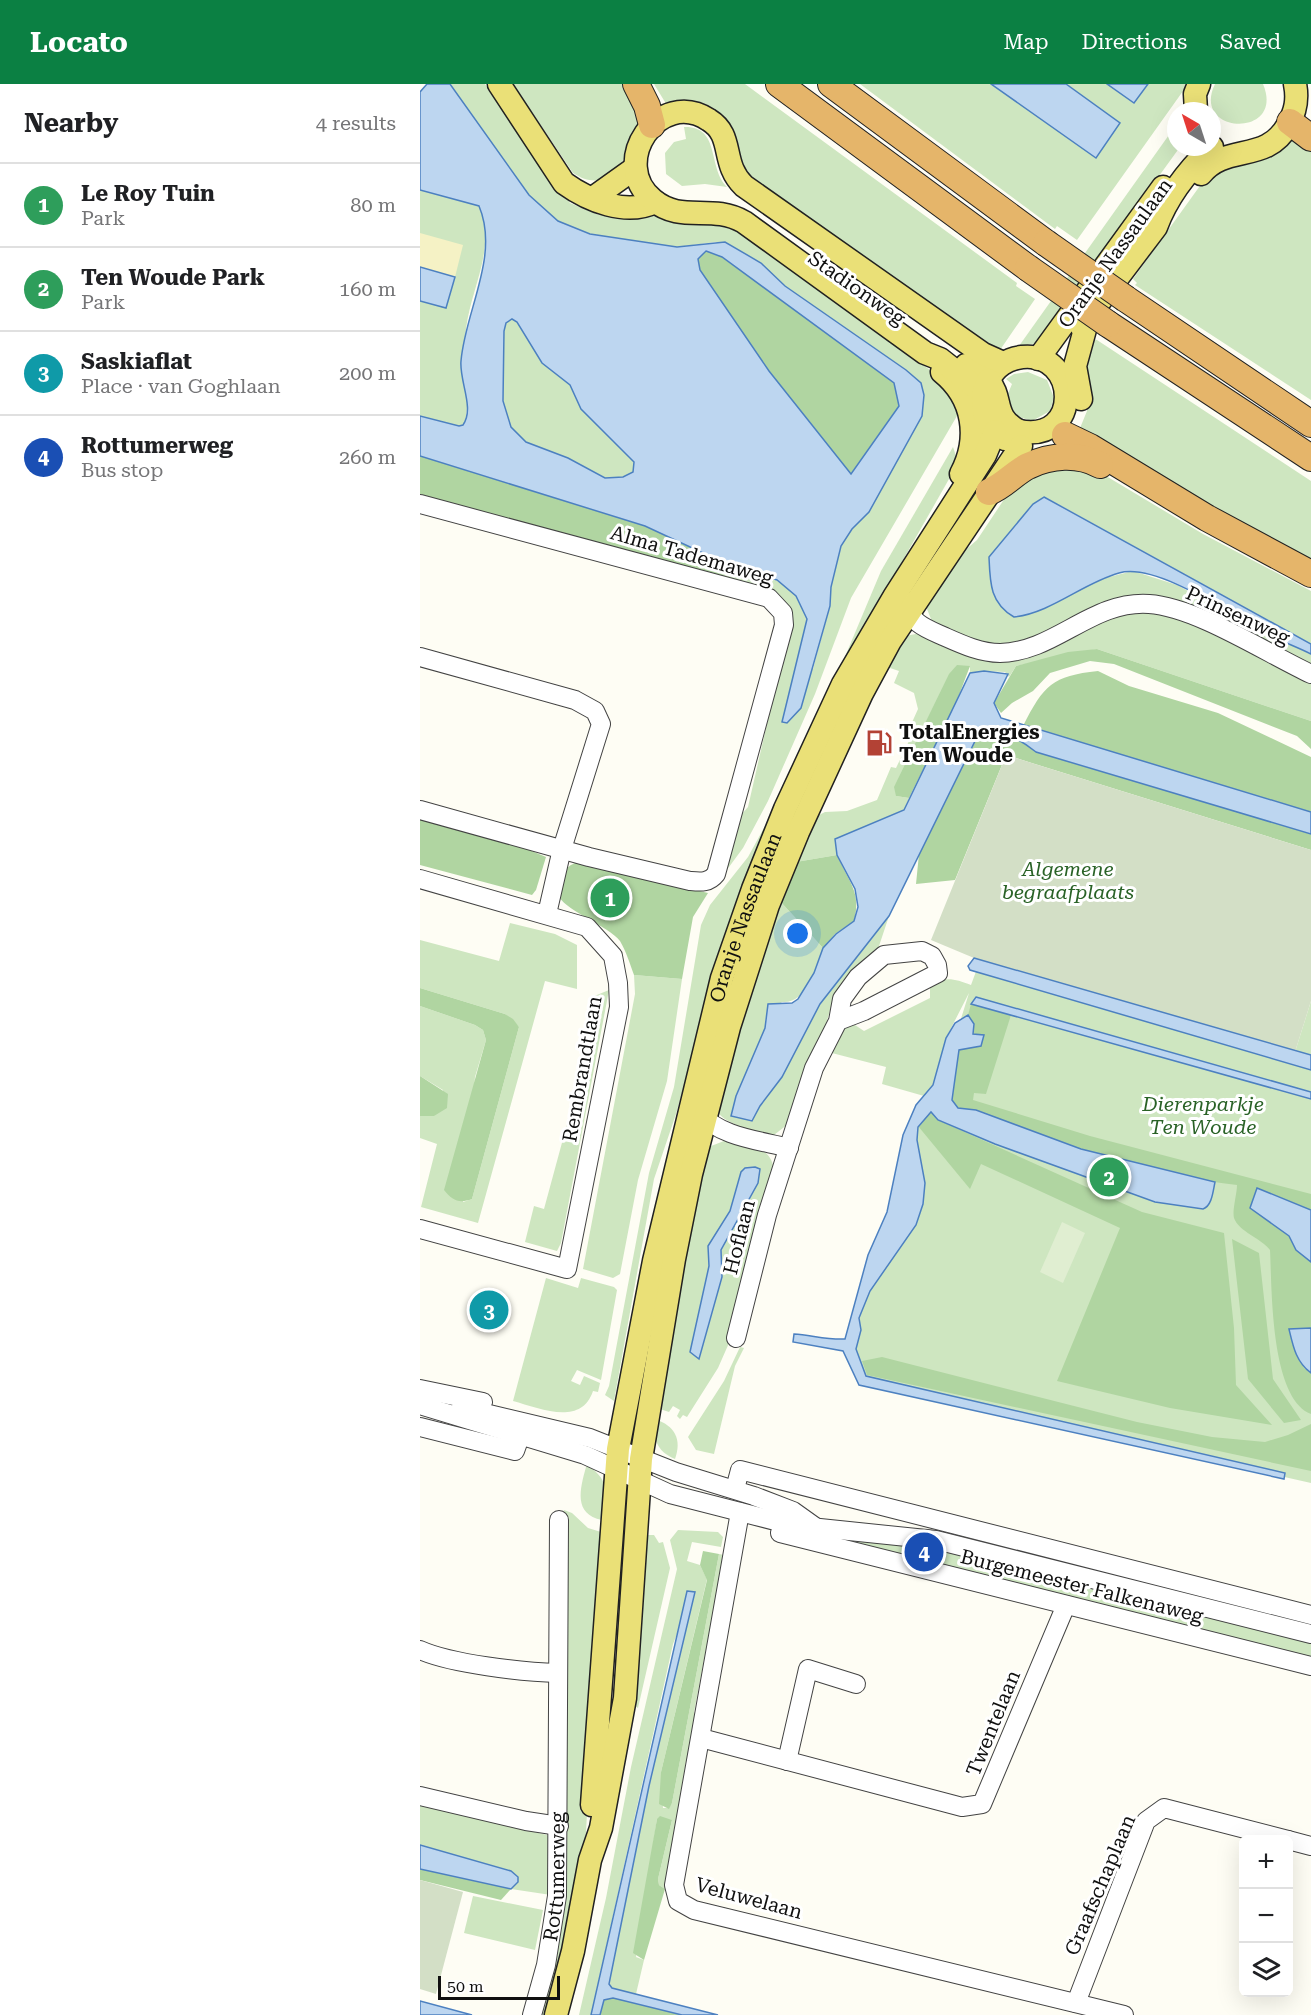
<!DOCTYPE html>
<html lang="en">
<head>
<meta charset="utf-8">
<style>
	:root { --surface:#fff; --page:#f2f2f2; --text:#202124; --muted:#757577; --line:#e0e0e0; --accent:#0b8043 }
	body { margin:0; font-family:"Roboto Serif",serif; background:var(--page); color:var(--text) }
	.controls { position:absolute; right:18px; bottom:18px; display:grid; overflow:hidden; border-radius:9px; box-shadow:0 6px 24px #0002 }
	.controls button { width:54px; height:54px; display:grid; place-items:center; padding:0; border:0; border-bottom:2px solid var(--line); background:var(--surface); color:var(--text); font:30px sans-serif }
	.compass { position:absolute; left:747px; top:18px; width:54px; height:54px; border-radius:50%; background:var(--surface); box-shadow:0 6px 24px #0002; rotate:321deg }
	.scale { position:absolute; left:18px; bottom:15px; width:122px; box-sizing:border-box; padding-left:6px; border:3px solid #101010; border-top:0; font-size:16px; line-height:21px; white-space:nowrap; color:#101010; -webkit-text-stroke:4px #fff; paint-order:stroke }
	.you { position:absolute; left:378px; top:850px; width:21px; height:21px; margin:-15px; border:4px solid #fff; border-radius:50%; background:#1a73e8; box-shadow:0 0 0 9px #1a73e833 }
	.badge { display:grid; place-items:center; width:39px; height:39px; border-radius:50%; background:var(--accent); color:#fff; font-size:20px; font-weight:700 }
	.pin { position:absolute; translate:-50% -50%; border:3px solid #fff; box-shadow:0 2px 6px #0006 }
	.list { margin:0; padding:0; list-style:none }
	h2 { display:flex; justify-content:space-between; align-items:center; height:78px; margin:0; padding:0 24px; font-size:26px }
	h2 small { font-size:20px; font-weight:400; color:var(--muted) }
	.list li { display:grid; grid-template-columns:39px 1fr auto; gap:18px; align-items:center; box-sizing:border-box; height:84px; padding:0 24px; border-top:2px solid var(--line) }
	.list b { display:block; font-size:22px; white-space:nowrap }
	.list p { margin:0; font-size:20px; white-space:nowrap; color:var(--muted) }
	.list em { font-size:20px; font-style:normal; color:var(--muted) }
	.icon { flex:none; width:33px; height:33px; fill:none; stroke:currentColor; stroke-width:2; stroke-linecap:round; stroke-linejoin:round }
	.map { position:relative; flex:none; width:891px; height:1931px; overflow:hidden }
	header { display:flex; align-items:center; gap:36px; box-sizing:border-box; height:84px; padding:0 30px; background:var(--accent); color:#fff }
	header strong { font-size:28px }
	nav { display:flex; gap:33px; margin-inline-start:auto; font-size:21px }
	main { display:flex }
	aside { flex:1; background:var(--surface) }
	.map>svg:first-child { display:block }
</style>
</head>
<body>
<header>
<strong>Locato</strong>
<nav><a>Map</a><a>Directions</a><a>Saved</a></nav>
</header>
<main>
<aside>
<h2>Nearby<small>4 results</small></h2>
<ul class="list">
<li><span class="badge" style="background:#2e9e5b">1</span><div><b>Le Roy Tuin</b><p>Park</p></div><em>80 m</em></li>
<li><span class="badge" style="background:#2e9e5b">2</span><div><b>Ten Woude Park</b><p>Park</p></div><em>160 m</em></li>
<li><span class="badge" style="background:#0f9aa8">3</span><div><b>Saskiaflat</b><p>Place · van Goghlaan</p></div><em>200 m</em></li>
<li><span class="badge" style="background:#1a4fb4">4</span><div><b>Rottumerweg</b><p>Bus stop</p></div><em>260 m</em></li>
</ul>
</aside>
<div class="map">
<svg width="891" height="1931" viewBox="0 0 891 1931">
	<rect width="100%" height="100%" fill="#fefdf4"/>
	<g fill="#cee6c0" fill-rule="evenodd">
		<path d="M30,0H65L150,119L179,131L227,130L255,135L305,137L360,169L384,195L510,286L523,296L541,325L431,514L395,610L348,717L323,764L309,783L299,792L321,731L328,723L371,534L308,499L298,476C329,487 370,492 384,525C391,543 390,566 393,585L410,522L411,503L421,462L432,445L449,428L501,299L486,286L365,202L341,179L296,158L257,163L170,150L138,137L109,111Z"/>
		<path d="M93,0H210L221,32C212,63 194,116 153,89Z"/>
		<polygon points="234,0 325,0 597,199 596,202 615,215 580,266 567,263 328,98 314,63 248,23"/>
		<polygon points="440,0 571,0 676,74 700,39 646,0 687,0 714,19 728,0 768,0 657,156 637,142 635,145"/>
		<path d="M795,0H843C866,55 770,51 795,0Z"/>
		<polygon points="756,41 756,63 760,63 618,259 599,262"/>
		<path d="M264,43C301,42 287,83 307,103L285,100L262,102L246,90L245,69L254,58L266,55Z"/>
		<polygon points="869,54 891,62 891,316 715,201 717,199 713,195 787,92"/>
		<path d="M0,106L59,122C77,164 51,203 46,245C44,265 52,329 43,341L39,342L0,332V217L26,224L34,193L0,183Z"/>
		<polygon points="92,235 97,238 122,279 150,300 161,325 214,378 214,388 203,393 185,394 148,374 106,358 91,343 83,317 84,247 86,239"/>
		<polygon points="672,255 677,256 891,397 891,483 658,349 667,327 666,281"/>
		<polygon points="608,288 627,296 634,314 630,327 612,337 593,331 587,312 592,300 586,295 594,290"/>
		<polygon points="533,363 538,378 533,388 416,594 461,487"/>
		<polygon points="617,384 676,386 783,450 891,507 891,560 625,413 613,420 593,444 605,531 677,496 713,487 757,501 851,552 891,570 891,583 747,517 620,555 571,562 513,540 505,520 528,481 557,456 593,402"/>
		<polygon points="707,528 748,528 891,596 891,637 677,565 596,582 589,593 585,588 564,587 550,589 550,582 476,712 489,714 484,726 416,755 417,771 370,779 391,735 405,728 427,727 457,716 471,683 476,684 489,657 485,654 498,625 494,609 474,599 479,587 467,583 458,602 454,601 485,552 501,549 541,566 650,552"/>
		<polygon points="356,722 294,895 256,1030 234,1095 194,1317 185,1311 189,1302 229,1089 254,1003 281,841 290,821 328,773"/>
		<path d="M359,816L403,864C396,883 387,920 362,918L346,932L345,944L316,1012L311,1031L332,1037L340,1022L362,993L400,920L469,832L457,868L414,912L405,944L378,1003L368,1040L354,1051C341,1050 304,1040 298,1028C295,1022 297,1011 297,1004Z"/>
		<polygon points="90,839 135,850 157,861 157,905 125,897 58,1139 1,1123 17,1060 0,1054 0,1032 14,1032 23,1006 0,992 0,922 55,941 63,946 66,956 55,993 43,1118 52,1115 99,943 85,930 0,904 0,856 79,877"/>
		<path d="M558,882L891,978V1399L444,1297L430,1265L441,1213L477,1151L496,1035L525,986L549,909L526,954L513,1001L504,1012L462,1000L466,983L408,968L422,943L432,939L444,947L510,914V901C525,892 535,895 551,901Z"/>
		<polygon points="214,891 262,895 247,997 218,1096 200,1190 193,1194 163,1185 215,910"/>
		<polygon points="189,906 141,1159 137,1167 105,1158 114,1122 124,1125 181,915 172,913"/>
		<polygon points="891,917 891,971 875,968"/>
		<path d="M304,1057C325,1061 350,1060 354,1085L309,1259L298,1284L267,1333L263,1331L260,1335L257,1332L260,1326L253,1322L249,1328L240,1325L236,1305L286,1064ZM321,1088L301,1166L302,1193L279,1274L289,1182L288,1162L310,1127Z"/>
		<path d="M126,1194L158,1204L161,1194L194,1203L197,1206L181,1296L157,1286L151,1297L160,1301L164,1292L180,1299L178,1308L173,1307C161,1343 119,1324 93,1317Z"/>
		<polygon points="320,1263 324,1264 315,1282 294,1370 276,1366 268,1353 304,1297"/>
		<path d="M235,1335C255,1342 262,1355 255,1375C236,1367 233,1355 235,1335Z"/>
		<path d="M169,1382C192,1399 185,1411 182,1436C153,1430 160,1405 166,1383Z"/>
		<polygon points="144,1426 152,1429 168,1444 181,1448 166,1749 159,1793 129,1931 118,1931 134,1875 141,1433"/>
		<polygon points="258,1446 298,1448 303,1453 301,1463 272,1458 267,1477 280,1481 287,1495 241,1688 243,1724 249,1724 252,1719 299,1470 304,1471 274,1628 280,1635 273,1672 266,1677 245,1805 239,1801 238,1795 252,1736 237,1735 216,1873 224,1876 216,1910 192,1904 189,1900 229,1702 274,1507 253,1560 171,1931 159,1931 186,1814 211,1683 257,1485 250,1456"/>
		<polygon points="228,1451 234,1451 239,1459 243,1458 250,1484 218,1624 215,1622"/>
		<polygon points="415,1454 513,1465 891,1559 891,1580"/>
		<polygon points="0,1721 127,1751 130,1754 131,1811 91,1805 98,1798 97,1792 91,1787 0,1761"/>
		<polygon points="53,1812 123,1826 115,1866 44,1849"/>
	</g>
	<g fill="#b0d5a1">
		<polygon points="286,167 302,173 474,299 479,322 430,391 349,287 280,186 278,175"/>
		<polygon points="0,372 225,442 298,476 308,499 0,410"/>
		<polygon points="677,565 891,637 891,665 877,652 694,580 670,577 630,589 613,607 592,619 581,629 574,619 596,582 648,568"/>
		<polygon points="537,581 550,582 536,619 489,714 476,712 474,703 529,590"/>
		<path d="M678,587L709,602L798,629L891,673V728L603,642C624,601 632,592 678,587Z"/>
		<polygon points="567,645 603,657 616,668 891,750 891,766 586,671 535,796 496,800 499,770 560,647"/>
		<polygon points="0,735 107,765 126,773 116,806 112,811 0,781"/>
		<path d="M417,771C428,797 442,808 434,837L415,850L403,864L359,816L370,779Z"/>
		<path d="M159,778L288,809L273,833L262,895L214,891C210,880 206,867 200,857C190,843 139,823 139,811C139,805 142,798 143,793C145,784 150,780 159,778Z"/>
		<path d="M0,904L85,930L93,935L99,943L52,1115C39,1120 32,1116 24,1106L66,956L63,946L55,941L0,922Z"/>
		<path d="M551,920L591,931L566,1010L554,1009L553,1016L670,1052L891,1110V1126L837,1104L830,1124L869,1152L876,1166L891,1178V1244L869,1245L884,1284L891,1289V1330C850,1314 852,1204 850,1166C841,1154 819,1148 814,1134C812,1126 817,1110 817,1101C729,1091 637,1061 556,1026L538,1024L532,1016L539,966L561,962L563,951L553,950L554,940L548,931Z"/>
		<polygon points="0,992 28,1010 27,1024 14,1032 0,1032"/>
		<polygon points="512,1028 518,1036 722,1128 804,1149 814,1244 816,1301 852,1341 750,1324 637,1297 700,1144 561,1080 550,1105 498,1042"/>
		<polygon points="812,1155 839,1169 853,1295 881,1336 864,1339 828,1295"/>
		<polygon points="462,1273 717,1338 792,1353 845,1358 868,1351 891,1340 891,1387 447,1291 442,1277"/>
		<polygon points="283,1467 299,1470 252,1719 249,1725 239,1720 241,1688 287,1496 280,1481"/>
		<polygon points="240,1732 252,1736 238,1795 239,1801 245,1805 224,1876 213,1869 237,1735"/>
		<polygon points="0,1785 91,1805 81,1816 0,1796"/>
		<polygon points="188,1914 193,1914 262,1931 180,1931 184,1916"/>
	</g>
	<polygon fill="#f5f2c5" points="0,149 43,161 35,193 0,183"/>
	<g fill="#d3dfc6">
		<polygon points="586,671 891,766 891,917 875,968 554,874 511,856"/>
		<polygon points="0,1796 43,1808 16,1910 0,1905"/>
	</g>
	<polygon fill="#e0eed1" points="642,1138 665,1149 643,1199 620,1188"/>
	<g fill="#bdd6f0" stroke="#4c80c0" stroke-width="1.5" fill-rule="evenodd">
		<path d="M7,0H30L109,111L138,137L170,150L257,163L305,158L341,179L365,202L486,286L501,299L504,311L502,332L449,428L432,445L421,462L411,503L410,522L381,624L367,639L362,638L387,535L376,512L357,496L298,476L225,442L0,372V332L39,342L43,341C55,324 39,297 41,277C45,227 80,172 59,122L0,106V8ZM286,167L302,173L474,299L479,322L431,390L349,287L280,186L278,175ZM92,235L97,238L122,279L150,301L161,325L214,378L213,388L203,393L185,394L148,374L106,358L91,343L83,317L84,247L86,239Z"/>
		<polygon points="571,0 646,0 700,39 676,74"/>
		<polygon points="687,0 728,0 714,19"/>
		<polygon points="0,183 35,193 26,224 0,217"/>
		<path d="M624,413L891,560V570C877,563 863,558 849,551C814,533 737,478 699,489C663,499 631,529 594,533C570,519 570,499 569,473L613,420Z"/>
		<path d="M564,587L588,590L574,619L581,634L891,728V750L616,668C602,657 578,642 560,647L469,832L400,920L362,993L340,1022L332,1037L311,1032L316,1012L345,944L348,920L372,919L378,915L394,889L403,864L416,850L434,837L438,823L435,805L417,771L415,755L484,726L550,589Z"/>
		<polygon points="554,874 891,971 891,986 550,886 548,882"/>
		<polygon points="556,913 891,1008 891,1015 551,920"/>
		<path d="M548,931L554,940L553,950L564,951L561,962L539,966L532,1016L538,1024L556,1026L661,1065L795,1098C793,1107 792,1122 783,1125L735,1118L575,1060L518,1036L511,1028L498,1043L497,1056L505,1099L503,1120L496,1141L450,1207L439,1234L441,1246L436,1265L446,1292L865,1389L864,1395L439,1301L423,1267L373,1258L374,1250C391,1251 407,1256 425,1255L448,1171L467,1128L483,1051L496,1021L513,1001L526,954L535,939Z"/>
		<polygon points="335,1083 340,1085 338,1099 301,1166 302,1193 279,1275 270,1268 289,1182 288,1162 310,1127 321,1088 325,1084"/>
		<polygon points="837,1104 891,1126 891,1178 876,1166 869,1152 830,1124"/>
		<path d="M891,1244V1289C876,1278 873,1262 869,1245Z"/>
		<polygon points="267,1507 275,1508 229,1702 189,1900 192,1904 298,1931 262,1931 193,1914 184,1916 180,1931 171,1931"/>
		<polygon points="0,1761 91,1787 98,1793 98,1798 91,1805 0,1785"/>
		<polygon points="0,1917 52,1931 0,1931"/>
	</g>
	<g fill="none" stroke-linecap="round" stroke-linejoin="round">
		<g stroke="#434343" stroke-width="20">
			<g id="minor">
				<path d="M0,420L349,514L363,529L364,541L296,790C289,799 281,798 270,797L169,773L0,726"/>
				<path d="M486,518C490,539 505,544 523,552C541,560 560,569 580,569C635,568 672,516 729,520C776,523 846,569 891,590"/>
				<polyline points="0,573 155,616 175,627 181,640 142,765 127,830"/>
				<polyline points="0,795 167,843 193,872 198,899 199,923 147,1185 0,1145"/>
				<path d="M278,1028C300,1053 338,1056 369,1064"/>
				<polyline points="316,1254 347,1131 394,984 418,937 422,915 438,893 464,871 502,867 512,872 517,881 518,889 444,927 418,937"/>
				<polyline points="0,1305 63,1318"/>
				<polyline points="0,1321 165,1371 250,1410 371,1441 516,1456 891,1550"/>
				<polyline points="39,1327 69,1330 170,1354 256,1388 334,1412 373,1427 394,1442"/>
				<polyline points="0,1343 95,1367 100,1353"/>
				<polyline points="315,1405 320,1386 891,1531"/>
				<polyline points="320,1428 254,1801 258,1817 274,1826 704,1931"/>
				<polyline points="360,1449 891,1582"/>
				<path d="M0,1566C31,1580 103,1588 138,1589"/>
				<polyline points="281,1654 542,1723 562,1720 646,1521"/>
				<polyline points="367,1677 388,1585 436,1600"/>
				<polyline points="0,1712 106,1737 139,1742"/>
				<polyline points="868,1756 891,1762"/>
				<polyline points="656,1919 726,1737 744,1724 868,1756"/>
				<path id="s1" d="M112,1931L126,1881L137,1812L139,1436"/>
			</g>
		</g>
		<g stroke="#212121" stroke-width="25">
			<g id="major">
				<path d="M79,0L144,99C169,117 206,132 235,118"/>
				<polyline points="776,27 775,10 779,0"/>
				<path d="M781,90C806,59 846,80 868,41C876,27 878,15 875,0"/>
				<polyline points="173,114 215,84"/>
				<path d="M661,242L736,143C747,113 768,86 792,63"/>
				<polyline points="618,275 743,103"/>
				<path d="M546,281L568,296C576,283 586,275 602,273C659,267 663,360 599,347"/>
				<path d="M522,288C554,314 560,354 541,390"/>
				<path d="M563,309L520,275L505,269L324,138C291,119 262,140 233,116C188,79 239,3 289,36C315,52 300,79 324,102L563,270L583,279"/>
				<polyline points="661,315 655,282 667,238"/>
				<path d="M585,355C563,342 558,318 568,296C584,315 571,332 599,347L595,352"/>
				<path id="s2" d="M172,1721L198,1365L234,1177L302,894L333,805L365,725L423,600L474,513L565,371L575,347"/>
				<polyline points="136,1931 153,1867 170,1776 181,1744 205,1614 221,1375 254,1175 271,1090 309,943 348,821 378,748 442,609 470,557 601,362"/>
			</g>
		</g>
		<g stroke="#212121" stroke-width="28">
			<g id="highway">
				<polyline points="216,0 227,22 232,41"/>
				<polyline points="359,0 608,184"/>
				<polyline points="411,0 626,159"/>
				<polyline points="870,38 891,54"/>
				<polyline points="706,215 891,340"/>
				<polyline points="688,240 891,374"/>
				<polyline points="645,351 670,363 787,434 891,490"/>
				<path d="M569,408C585,401 593,390 608,382C631,371 658,369 680,381"/>
			</g>
		</g>
		<use href="#minor" stroke="#fff" stroke-width="18"/>
		<use href="#major" stroke="#eae077" stroke-width="22"/>
		<use href="#highway" stroke="#e5b56a" stroke-width="26"/>
		<g stroke="#212121" stroke-width="28" stroke-linecap="butt">
			<g id="highway-bridge">
				<polyline points="626,159 706,215"/>
				<polyline points="608,184 688,240"/>
			</g>
		</g>
		<use href="#highway-bridge" stroke="#e5b56a" stroke-width="26"/>
	</g>
	<defs>
		<g id="fuel-bare" transform="scale(2.07)"><path d="M-5.5-6h7V0h2V4h1.3V-2.5L3-4.5l.8-.8L6-3V5H2.5V1h-1V6h-7ZM-4.2-4.7v3.2H.2V-4.7Z" fill="#b34235" stroke="#fff" stroke-width="2.5" paint-order="stroke"/></g>
	</defs>
	<g fill-rule="evenodd">
		<use href="#fuel-bare" x="459" y="659"/>
	</g>
	<g text-anchor="middle" dominant-baseline="central" stroke-width="6" stroke-linejoin="round" paint-order="stroke">
		<g font-size="20" fill="#101010" stroke="#fff">
			<text transform="translate(695 169) rotate(-54)">Oranje Nassaulaan</text>
			<text transform="translate(437 204) rotate(35)">Stadionweg</text>
			<text transform="translate(272 471) rotate(16)">Alma Tademaweg</text>
			<text transform="translate(818 531) rotate(25)">Prinsenweg</text>
			<text stroke="none"><textPath href="#s2" startOffset="904">Oranje Nassaulaan</textPath></text>
			<text transform="translate(162 985) rotate(-80)">Rembrandtlaan</text>
			<text transform="translate(319 1153) rotate(-76)">Hoflaan</text>
			<text transform="translate(662 1502) rotate(14)">Burgemeester Falkenaweg</text>
			<text transform="translate(573 1639) rotate(-68)">Twentelaan</text>
			<text stroke="none"><textPath href="#s1" startOffset="141">Rottumerweg</textPath></text>
			<text transform="translate(680 1801) rotate(-67)">Graafschaplaan</text>
			<text transform="translate(329 1814) rotate(15)">Veluwelaan</text>
		</g>
		<g font-size="20" font-weight="bold" fill="#101010" stroke="#fff" text-anchor="start">
			<text x="479" y="648">TotalEnergies<tspan x="479" dy="23">Ten Woude</tspan></text>
		</g>
		<g font-size="20" font-style="italic" fill="#296226" stroke="#fff">
			<text x="648" y="785">Algemene<tspan x="648" dy="23">begraafplaats</tspan></text>
			<text x="783" y="1020">Dierenparkje<tspan x="783" dy="23">Ten Woude</tspan></text>
		</g>
	</g>
</svg>
<div class="controls">
<button>+</button>
<button>−</button>
<button><svg class="icon" aria-label="layers" viewBox="0 0 24 24"><path d="M12 4l9 5-9 5-9-5zM3 14l9 5 9-5"/></svg></button>
</div>
<svg class="compass" viewBox="-18 -18 36 36"><path d="M0-13l5 13h-10z" fill="#e53935"/><path d="M0 13l5-13h-10z" fill="#757577"/></svg>
<div class="scale">50 m</div>
<div class="you"></div>
<div class="pin badge" style="left:190px;top:814px;background:#2e9e5b">1</div>
<div class="pin badge" style="left:689px;top:1093px;background:#2e9e5b">2</div>
<div class="pin badge" style="left:69px;top:1226px;background:#0f9aa8">3</div>
<div class="pin badge" style="left:504px;top:1468px;background:#1a4fb4">4</div>
</div>
</main>
</body>
</html>
